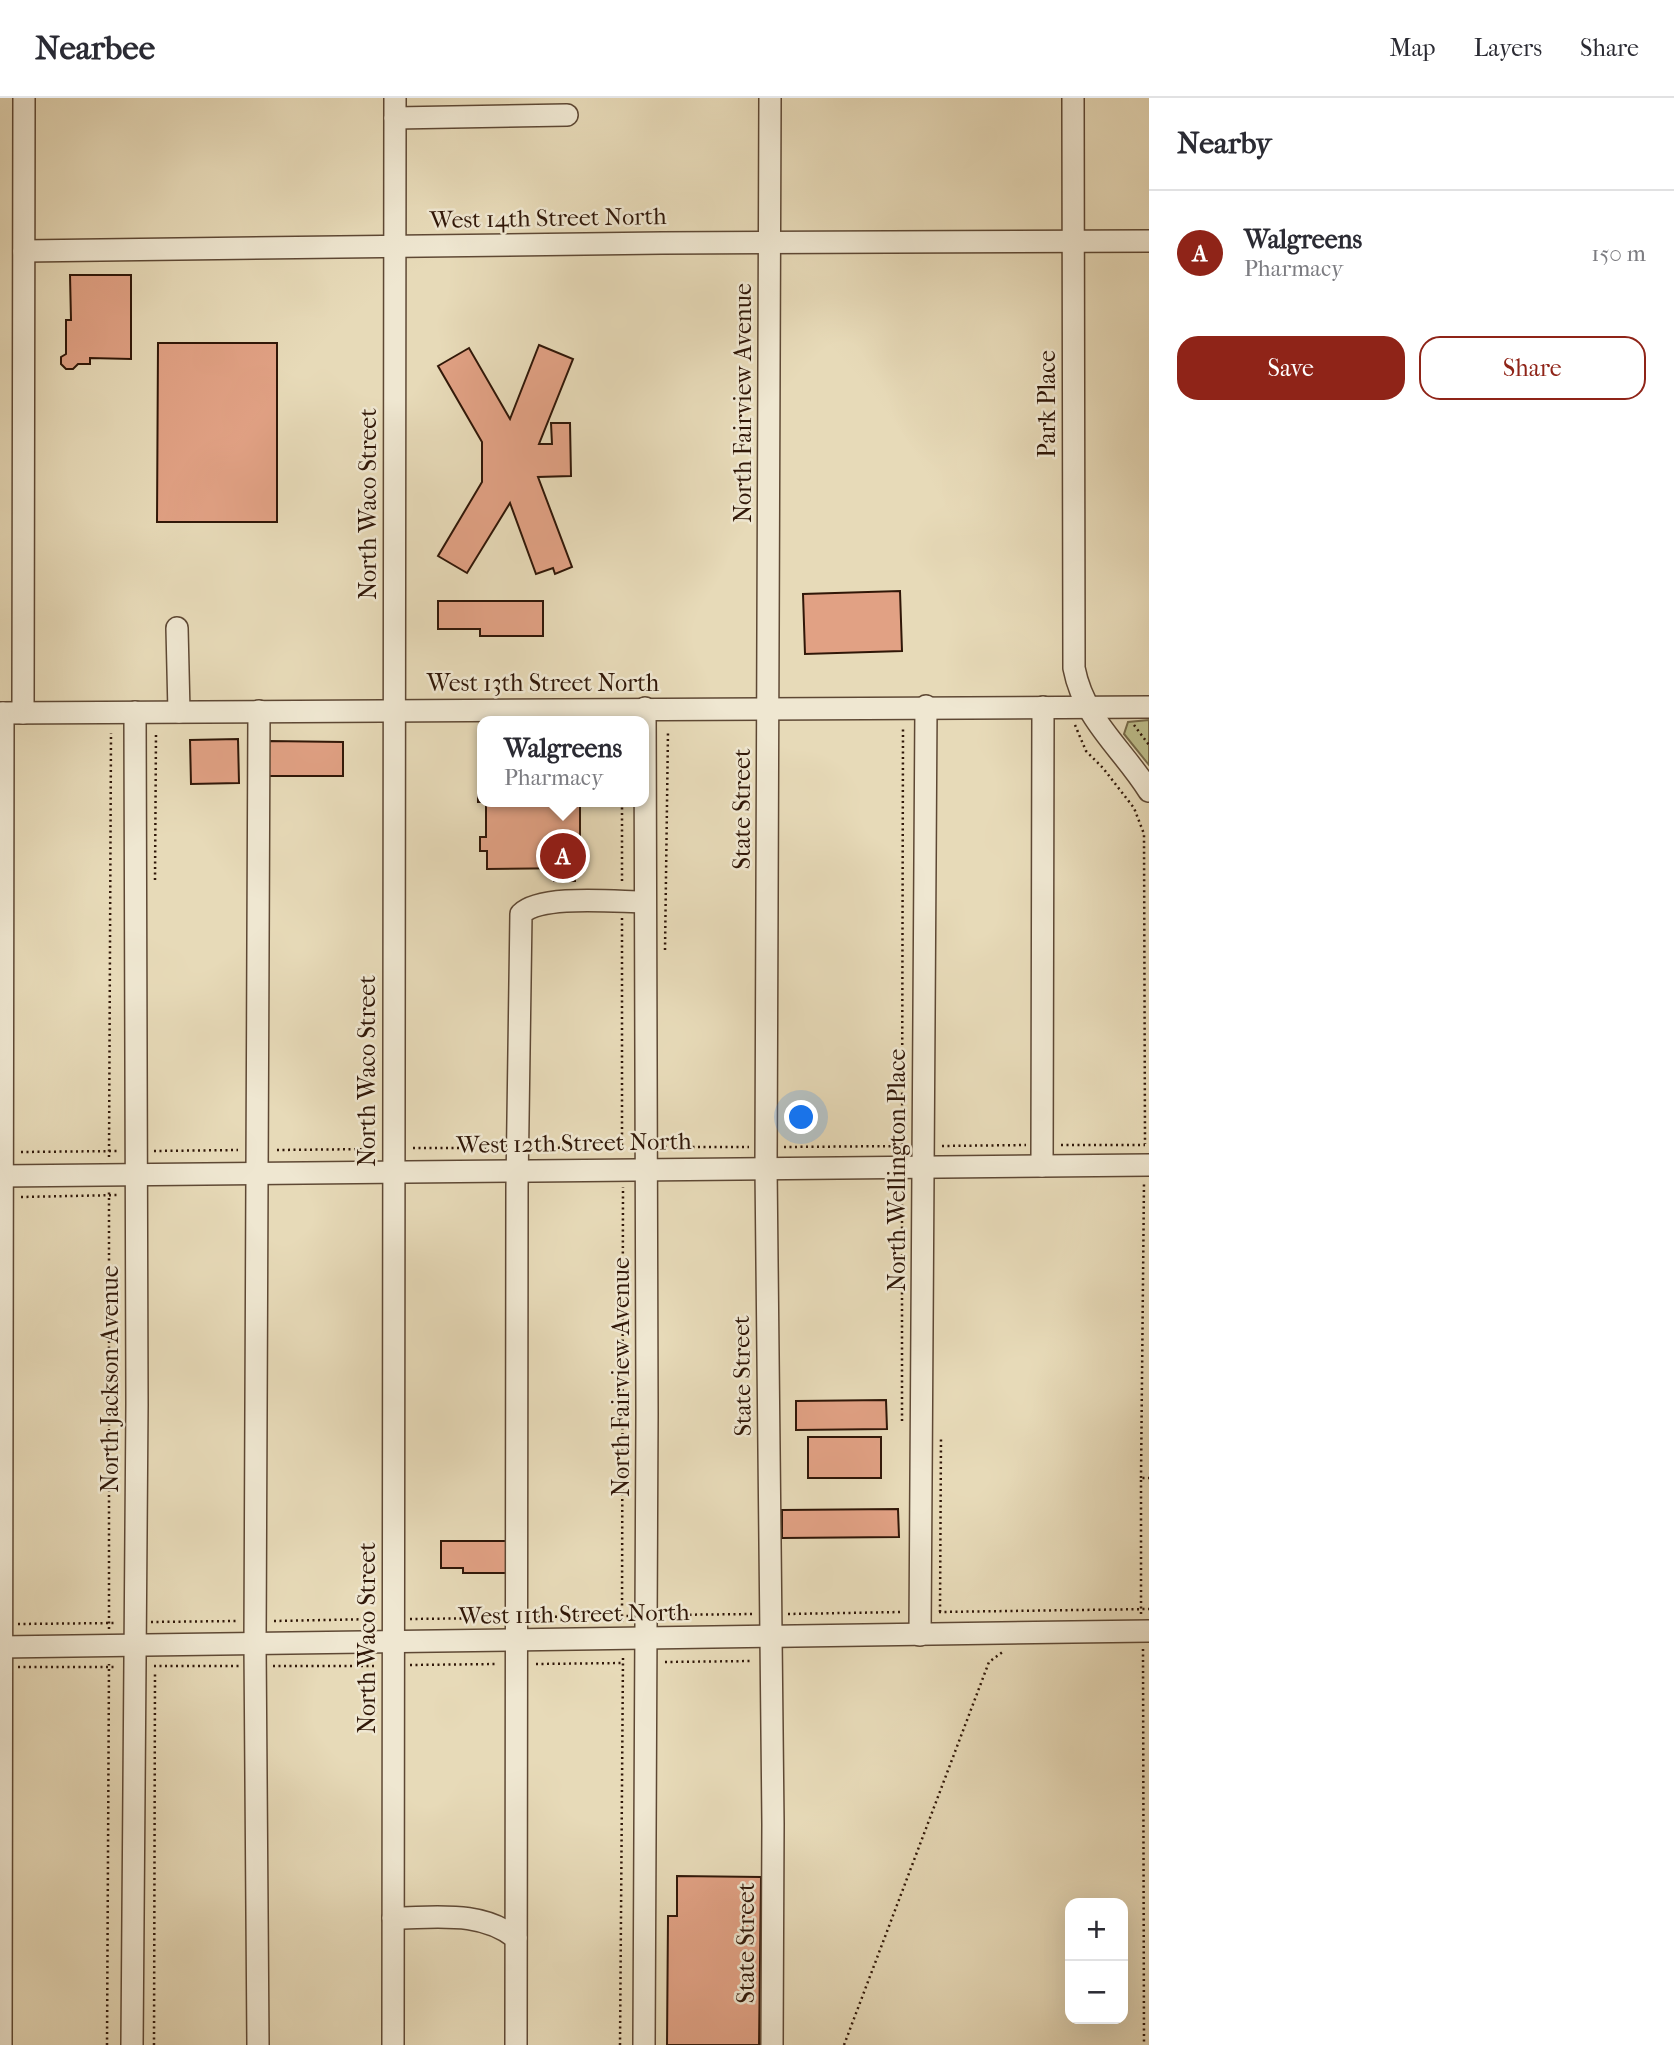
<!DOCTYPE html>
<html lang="en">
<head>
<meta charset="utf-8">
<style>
	:root { --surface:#fff; --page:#f7f7f7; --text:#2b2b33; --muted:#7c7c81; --line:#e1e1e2; --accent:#8f2418 }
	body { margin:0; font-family:"IM FELL French Canon",serif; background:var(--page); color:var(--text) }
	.controls { position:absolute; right:21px; bottom:21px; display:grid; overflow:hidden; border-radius:14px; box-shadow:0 7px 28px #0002 }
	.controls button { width:63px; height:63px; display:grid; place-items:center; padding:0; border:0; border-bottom:2px solid var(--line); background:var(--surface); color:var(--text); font:35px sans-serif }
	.you { position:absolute; left:802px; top:1020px; width:24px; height:24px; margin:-18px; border:5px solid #fff; border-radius:50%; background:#1a73e8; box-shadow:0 0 0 10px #1a73e833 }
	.badge { display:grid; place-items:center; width:46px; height:46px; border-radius:50%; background:var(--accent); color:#fff; font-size:23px; font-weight:700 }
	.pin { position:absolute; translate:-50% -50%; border:4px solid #fff; box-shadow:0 2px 7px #0006 }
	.popup { position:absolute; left:477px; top:618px; width:172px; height:91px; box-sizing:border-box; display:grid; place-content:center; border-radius:14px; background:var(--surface); filter:drop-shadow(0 2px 5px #0005); font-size:23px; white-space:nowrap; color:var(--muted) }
	.popup b { font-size:26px; color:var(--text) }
	.popup::after { content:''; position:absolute; left:50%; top:100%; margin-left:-14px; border:14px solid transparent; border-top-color:var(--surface) }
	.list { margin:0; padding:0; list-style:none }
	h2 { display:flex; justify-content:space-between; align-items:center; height:91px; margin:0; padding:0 28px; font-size:30px }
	h2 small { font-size:23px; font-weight:400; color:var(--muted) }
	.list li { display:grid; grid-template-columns:46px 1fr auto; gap:21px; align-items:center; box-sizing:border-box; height:126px; padding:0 28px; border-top:2px solid var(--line) }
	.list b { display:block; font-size:26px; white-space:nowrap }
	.list p { margin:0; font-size:23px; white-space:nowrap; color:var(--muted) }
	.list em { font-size:23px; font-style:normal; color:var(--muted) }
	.actions { display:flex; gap:14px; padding:21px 28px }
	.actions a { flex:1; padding:16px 0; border:2px solid var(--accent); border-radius:21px; text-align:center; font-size:24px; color:var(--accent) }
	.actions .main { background:var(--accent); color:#fff }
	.map { position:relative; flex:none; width:1149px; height:1947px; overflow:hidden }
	header { display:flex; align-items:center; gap:42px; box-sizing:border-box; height:98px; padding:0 35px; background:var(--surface); border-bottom:2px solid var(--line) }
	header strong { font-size:33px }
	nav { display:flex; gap:38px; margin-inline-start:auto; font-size:24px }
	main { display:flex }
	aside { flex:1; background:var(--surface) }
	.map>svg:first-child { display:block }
</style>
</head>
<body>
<header>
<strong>Nearbee</strong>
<nav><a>Map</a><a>Layers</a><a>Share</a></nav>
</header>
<main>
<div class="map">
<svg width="1149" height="1947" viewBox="0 0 1149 1947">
	<rect width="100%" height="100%" fill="#e7dab8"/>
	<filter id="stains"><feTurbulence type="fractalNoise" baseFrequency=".00286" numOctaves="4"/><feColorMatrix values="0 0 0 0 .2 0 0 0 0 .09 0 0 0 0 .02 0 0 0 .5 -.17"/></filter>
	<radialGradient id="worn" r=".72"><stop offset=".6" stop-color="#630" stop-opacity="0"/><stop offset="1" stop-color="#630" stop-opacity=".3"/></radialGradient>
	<polygon fill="#bcbd8a" stroke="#766a49" stroke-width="2" points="1149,622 1149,667 1124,636 1128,624"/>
	<g fill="#e1a184" stroke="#301708" stroke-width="2">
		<polygon points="70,177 131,177 131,261 90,260 90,266 78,266 73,271 66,271 61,266 61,259 66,256 66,222 71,222"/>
		<polygon points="158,245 277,245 277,424 157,424"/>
		<polygon points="539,247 573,261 539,346 552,346 551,325 570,325 571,378 538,379 572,469 555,476 553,470 536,476 510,405 467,475 438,458 482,384 482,344 438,268 469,250 510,321"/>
		<polygon points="900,493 902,553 805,556 803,496"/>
		<polygon points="438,503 543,503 543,538 480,538 480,531 438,531"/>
		<polygon points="238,641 239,685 191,686 190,642"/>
		<polygon points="269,643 343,644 343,678 269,678"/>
		<polygon points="478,685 482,685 482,704 580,704 580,770 487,771 487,753 480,753 480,739 486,739 486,704 478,704"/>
		<rect x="554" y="770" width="21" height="13"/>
		<polygon points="886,1302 887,1331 796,1332 796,1303"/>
		<rect x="808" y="1339" width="73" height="41"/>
		<polygon points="898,1411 899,1439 782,1440 782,1412"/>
		<polygon points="441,1443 510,1443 510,1475 463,1475 463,1470 441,1470"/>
		<polygon points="677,1778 761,1779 759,1947 667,1947 668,1818 677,1818"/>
	</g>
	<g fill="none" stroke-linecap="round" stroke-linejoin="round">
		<g stroke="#5e4834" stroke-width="24">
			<g id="minor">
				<polyline points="770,0 766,1069 773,1726 772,1947"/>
				<path d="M1073,0L1074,570C1084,622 1122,650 1149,693"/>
				<polyline points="395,20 567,17"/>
				<polyline points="24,153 662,145 1149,143"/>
				<polyline points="177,530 179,614"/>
				<polyline points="0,615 1149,609"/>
				<polyline points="23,615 24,0"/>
				<polyline points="1042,1068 1043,609"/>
				<polyline points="0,1078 1149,1067"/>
				<polyline points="920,1537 926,608"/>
				<polyline points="0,1549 1149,1533"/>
				<path d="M393,1820C436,1820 480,1812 516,1840"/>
				<polyline points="1,1947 3,615"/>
				<polyline points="132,1947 137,1306 135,614"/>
				<polyline points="258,1947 255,1546 259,613"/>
				<polyline points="393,1947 395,0"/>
				<path d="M516,1947L517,1089L521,816C541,796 617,804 645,804"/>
				<polyline points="644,1947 647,1315 645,610"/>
			</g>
		</g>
		<g stroke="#301708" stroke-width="2.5" stroke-dasharray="2 3.5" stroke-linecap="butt">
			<polyline points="1075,627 1086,653 1103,670 1134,710 1144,736 1145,1046"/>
			<polyline points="1134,627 1149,647"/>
			<polyline points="622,704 622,785"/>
			<polyline points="155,782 156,635"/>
			<polyline points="622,820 622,1055"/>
			<polyline points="665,852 668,633"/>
			<polyline points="902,1046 903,630"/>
			<polyline points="1061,1047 1145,1047"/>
			<polyline points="942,1048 1026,1047"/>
			<polyline points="665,1049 749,1049"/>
			<polyline points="784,1049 907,1048"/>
			<polyline points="413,1050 501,1050"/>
			<polyline points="536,1050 623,1049"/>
			<polyline points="277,1052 375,1051"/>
			<polyline points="154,1053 238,1052"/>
			<polyline points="21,1054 119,1053"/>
			<polyline points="109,1059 111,635"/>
			<polyline points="21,1099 119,1097"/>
			<polyline points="902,1323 902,1088"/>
			<polyline points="1141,1380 1144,1085"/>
			<polyline points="939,1514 1149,1511"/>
			<polyline points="940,1514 941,1338"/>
			<polyline points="788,1516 901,1514"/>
			<polyline points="1141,1516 1141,1380 1149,1380"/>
			<polyline points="662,1517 754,1516"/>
			<polyline points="533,1519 628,1518"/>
			<polyline points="410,1521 498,1520"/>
			<polyline points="274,1523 376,1521"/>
			<polyline points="151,1524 236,1523"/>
			<polyline points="622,1524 623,1089"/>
			<polyline points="18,1526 117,1525"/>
			<polyline points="109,1531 109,1093"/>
			<polyline points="1143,1551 1144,1947"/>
			<polyline points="665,1564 753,1563"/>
			<polyline points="536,1566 624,1565"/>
			<polyline points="410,1567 498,1566"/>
			<polyline points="154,1568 239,1568"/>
			<polyline points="273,1568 375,1568"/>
			<polyline points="18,1569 116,1569"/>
			<polyline points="107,1947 109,1566"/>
			<polyline points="154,1947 155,1576"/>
			<polyline points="620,1947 623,1558"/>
			<polyline points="844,1947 989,1564 1004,1553"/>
		</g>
		<use href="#minor" stroke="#efe7d1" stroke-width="21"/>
	</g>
	<g text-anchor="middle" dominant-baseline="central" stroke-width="5" stroke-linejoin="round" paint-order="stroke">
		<g font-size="24" fill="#301708" stroke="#efe7d1">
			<text transform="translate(548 120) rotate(-1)">West 14th Street North</text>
			<text transform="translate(743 305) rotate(-90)">North Fairview Avenue</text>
			<text transform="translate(1047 306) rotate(-90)">Park Place</text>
			<text transform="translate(368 406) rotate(-90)">North Waco Street</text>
			<text x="543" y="585">West 13th Street North</text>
			<text transform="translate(742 711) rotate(-90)">State Street</text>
			<text transform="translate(367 973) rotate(-90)">North Waco Street</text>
			<text transform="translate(574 1045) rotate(-1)">West 12th Street North</text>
			<text transform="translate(897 1072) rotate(-90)">North Wellington Place</text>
			<text transform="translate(742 1278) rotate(-91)">State Street</text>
			<text transform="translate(621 1279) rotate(-90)">North Fairview Avenue</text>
			<text transform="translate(110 1281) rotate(-90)">North Jackson Avenue</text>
			<text transform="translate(574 1516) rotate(-1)">West 11th Street North</text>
			<text transform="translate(367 1540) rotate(-90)">North Waco Street</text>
			<text transform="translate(746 1845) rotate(-90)">State Street</text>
		</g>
	</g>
	<rect width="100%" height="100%" filter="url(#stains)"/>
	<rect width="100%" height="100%" fill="url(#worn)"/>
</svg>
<div class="controls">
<button>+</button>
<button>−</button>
</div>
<div class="you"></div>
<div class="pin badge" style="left:563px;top:758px">A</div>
<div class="popup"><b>Walgreens</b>Pharmacy</div>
</div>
<aside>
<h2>Nearby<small></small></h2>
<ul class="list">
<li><span class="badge">A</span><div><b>Walgreens</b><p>Pharmacy</p></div><em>150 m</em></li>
</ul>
<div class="actions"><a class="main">Save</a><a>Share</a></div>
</aside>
</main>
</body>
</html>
